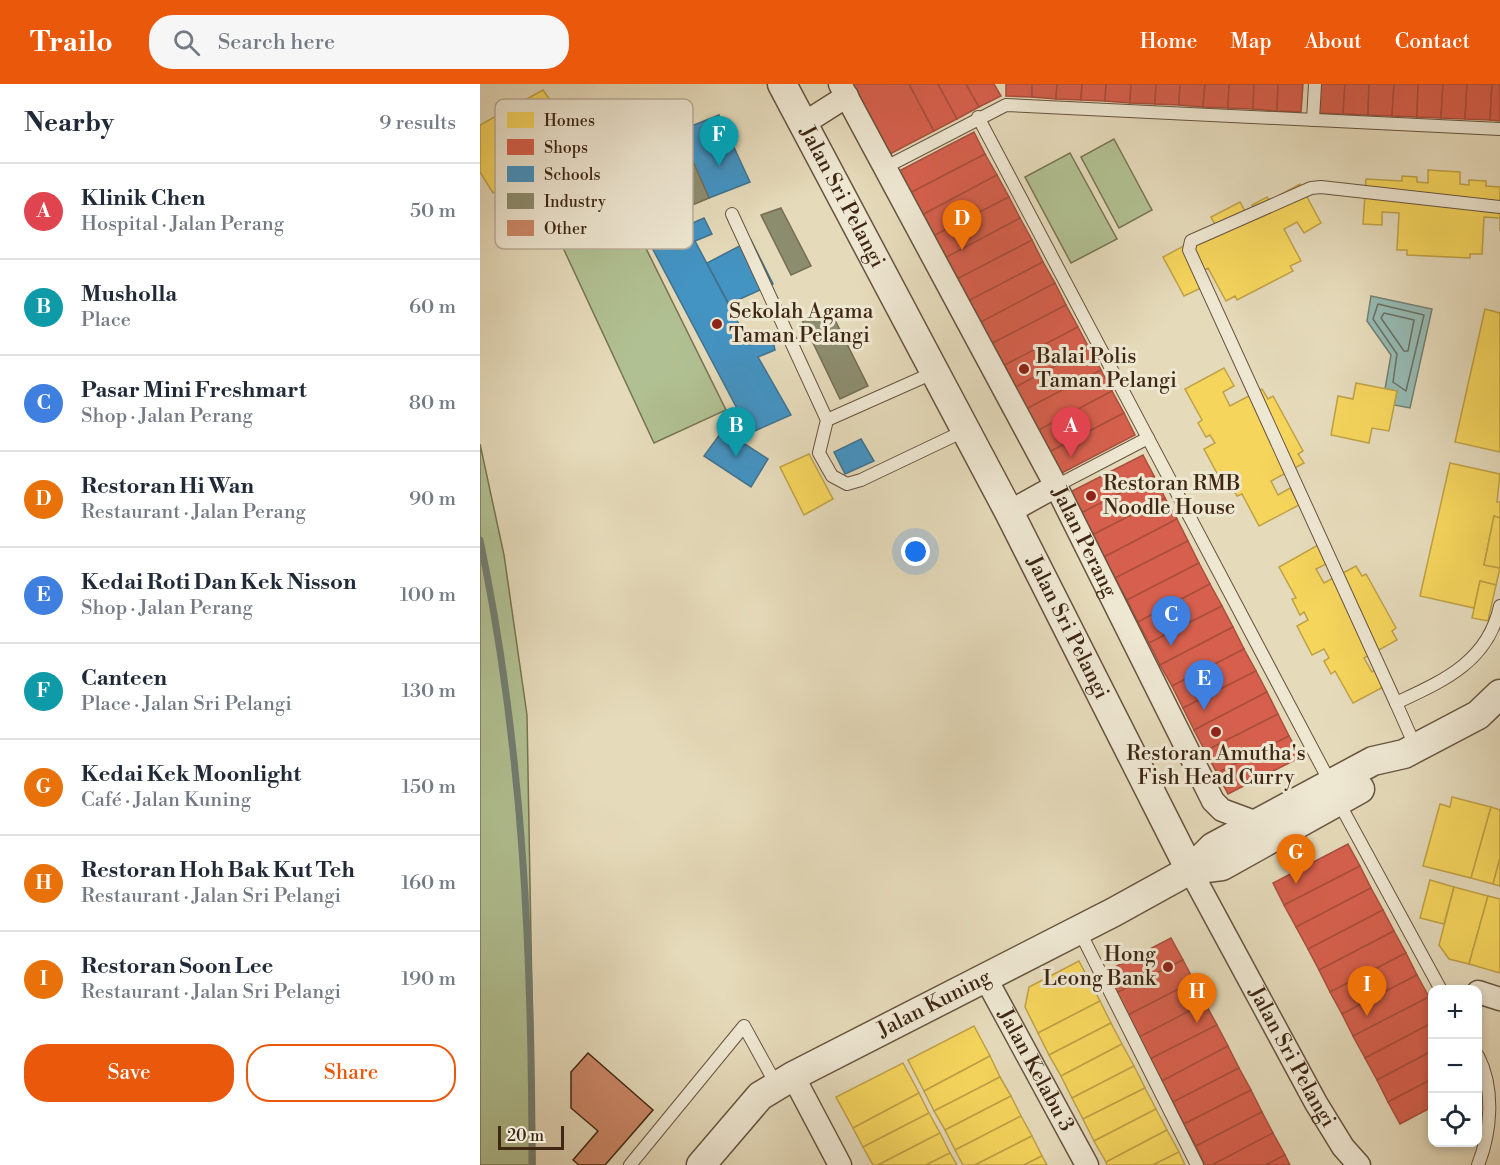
<!DOCTYPE html>
<html lang="en">
<head>
<meta charset="utf-8">
<style>
	:root { --surface:#fff; --page:#f6f6f7; --text:#1f2937; --muted:#747a83; --line:#e0e1e3; --accent:#ea580c }
	body { margin:0; font-family:"Libre Bodoni",serif; background:var(--page); color:var(--text) }
	.controls { position:absolute; right:18px; bottom:18px; display:grid; overflow:hidden; border-radius:12px; box-shadow:0 3px 9px #0003 }
	.controls button { width:54px; height:54px; display:grid; place-items:center; padding:0; border:0; border-bottom:2px solid var(--line); background:var(--surface); color:var(--text); font:30px sans-serif }
	.scale { position:absolute; left:18px; bottom:15px; width:66px; box-sizing:border-box; padding-left:6px; border:3px solid #3f2714; border-top:0; font-size:16px; line-height:21px; white-space:nowrap; color:#3f2714; -webkit-text-stroke:4px #eee7d2; paint-order:stroke }
	.you { position:absolute; left:436px; top:468px; width:21px; height:21px; margin:-15px; border:4px solid #fff; border-radius:50%; background:#1a73e8; box-shadow:0 0 0 9px #1a73e833 }
	.badge { display:grid; place-items:center; width:39px; height:39px; border-radius:50%; background:var(--accent); color:#fff; font-size:20px; font-weight:700 }
	.pin { position:absolute; translate:-50% -50px; filter:drop-shadow(0 2px 3px #0008) }
	.pin::after { content:''; position:absolute; top:32px; width:21px; height:18px; background:inherit; clip-path:polygon(0 0,100% 0,50% 100%) }
	.list { margin:0; padding:0; list-style:none }
	h2 { display:flex; justify-content:space-between; align-items:center; height:78px; margin:0; padding:0 24px; font-size:26px }
	h2 small { font-size:20px; font-weight:400; color:var(--muted) }
	.list li { display:grid; grid-template-columns:39px 1fr auto; gap:18px; align-items:center; box-sizing:border-box; height:96px; padding:0 24px; border-top:2px solid var(--line) }
	.list b { display:block; font-size:22px; white-space:nowrap }
	.list p { margin:0; font-size:20px; white-space:nowrap; color:var(--muted) }
	.list em { font-size:20px; font-style:normal; color:var(--muted) }
	.actions { display:flex; gap:12px; padding:18px 24px }
	.actions a { flex:1; padding:14px 0; border:2px solid var(--accent); border-radius:24px; text-align:center; font-size:21px; color:var(--accent) }
	.actions .main { background:var(--accent); color:#fff }
	.icon { flex:none; width:33px; height:33px; fill:none; stroke:currentColor; stroke-width:2; stroke-linecap:round; stroke-linejoin:round }
	.map { position:relative; flex:none; width:1020px; height:1081px; overflow:hidden }
	header { display:flex; align-items:center; gap:36px; box-sizing:border-box; height:84px; padding:0 30px; background:var(--accent); color:#fff }
	header strong { font-size:28px }
	nav { display:flex; gap:33px; margin-inline-start:auto; font-size:21px }
	.search { width:420px; height:54px; background:var(--page); display:flex; align-items:center; gap:15px; box-sizing:border-box; padding:0 21px; border-radius:24px; color:var(--muted); font-size:22px }
	main { display:flex }
	aside { flex:1; background:var(--surface) }
	.map>svg:first-child { display:block }
</style>
</head>
<body>
<header>
<strong>Trailo</strong>
<div class="search"><svg class="icon" aria-label="search" viewBox="0 0 24 24"><circle cx="10" cy="10" r="6"/><path d="M15 15l6 6"/></svg>Search here</div>
<nav><a>Home</a><a>Map</a><a>About</a><a>Contact</a></nav>
</header>
<main>
<aside>
<h2>Nearby<small>9 results</small></h2>
<ul class="list">
<li><span class="badge" style="background:#e0444e">A</span><div><b>Klinik Chen</b><p>Hospital · Jalan Perang</p></div><em>50 m</em></li>
<li><span class="badge" style="background:#0f9aa8">B</span><div><b>Musholla</b><p>Place</p></div><em>60 m</em></li>
<li><span class="badge" style="background:#3f7fe0">C</span><div><b>Pasar Mini Freshmart</b><p>Shop · Jalan Perang</p></div><em>80 m</em></li>
<li><span class="badge" style="background:#e8710a">D</span><div><b>Restoran Hi Wan</b><p>Restaurant · Jalan Perang</p></div><em>90 m</em></li>
<li><span class="badge" style="background:#3f7fe0">E</span><div><b>Kedai Roti Dan Kek Nisson</b><p>Shop · Jalan Perang</p></div><em>100 m</em></li>
<li><span class="badge" style="background:#0f9aa8">F</span><div><b>Canteen</b><p>Place · Jalan Sri Pelangi</p></div><em>130 m</em></li>
<li><span class="badge" style="background:#e8710a">G</span><div><b>Kedai Kek Moonlight</b><p>Café · Jalan Kuning</p></div><em>150 m</em></li>
<li><span class="badge" style="background:#e8710a">H</span><div><b>Restoran Hoh Bak Kut Teh</b><p>Restaurant · Jalan Sri Pelangi</p></div><em>160 m</em></li>
<li><span class="badge" style="background:#e8710a">I</span><div><b>Restoran Soon Lee</b><p>Restaurant · Jalan Sri Pelangi</p></div><em>190 m</em></li>
</ul>
<div class="actions"><a class="main">Save</a><a>Share</a></div>
</aside>
<div class="map">
<svg width="1020" height="1081" viewBox="0 0 1020 1081">
	<rect width="100%" height="100%" fill="#e5daba"/>
	<filter id="stains"><feTurbulence type="fractalNoise" baseFrequency=".00333" numOctaves="4"/><feColorMatrix values="0 0 0 0 .2 0 0 0 0 .09 0 0 0 0 .02 0 0 0 .5 -.17"/></filter>
	<radialGradient id="worn" r=".72"><stop offset=".6" stop-color="#630" stop-opacity="0"/><stop offset="1" stop-color="#630" stop-opacity=".3"/></radialGradient>
	<g fill="#b1c092" stroke="#787453" stroke-width="1.5">
		<polygon points="634,55 672,126 639,144 601,73"/>
		<polygon points="590,69 637,155 591,179 545,93"/>
		<polygon points="146,124 246,326 174,359 78,153"/>
		<polygon points="0,360 24,471 47,631 55,1081 0,1081"/>
	</g>
	<polygon fill="#96bab3" stroke="#737f73" stroke-width="1.5" points="891,212 952,225 930,324 914,321 917,307 905,305 911,271 887,237"/>
	<g fill="#f6d55c" stroke="#bfa146" stroke-width="1.5">
		<polygon points="63,6 101,60 13,109 0,88 0,41"/>
		<polygon points="948,86 980,88 980,100 989,101 989,96 1006,97 1006,102 1020,103 1020,147 1020,134 1004,133 1002,170 990,170 990,174 927,171 927,166 917,166 919,129 902,128 902,141 883,140 886,95 922,97 922,92 937,93 937,98 948,99"/>
		<polygon points="820,100 841,139 824,149 817,138 804,145 821,177 810,182 813,187 757,216 755,212 746,217 728,184 714,192 721,204 704,212 683,173 715,156 712,151 725,144 728,149 737,144 731,133 760,118 766,129 774,125 772,121 787,113 789,117"/>
		<polygon points="1005,225 1020,229 1020,368 975,358"/>
		<polygon points="744,284 754,302 743,308 750,322 782,305 788,315 793,312 823,367 818,370 824,379 791,397 798,411 810,404 819,421 779,442 762,410 757,412 750,400 755,397 750,388 739,393 724,365 735,359 730,351 726,353 718,339 722,336 705,305"/>
		<polygon points="876,299 917,307 909,347 892,344 889,359 851,351 858,312 873,315"/>
		<polygon points="329,370 353,415 324,431 300,383"/>
		<polygon points="970,379 1020,390 1017,418 1020,418 1020,434 1014,432 1004,481 1020,484 1016,501 1000,497 994,524 940,512"/>
		<polygon points="1014,432 1020,434 1020,484 1004,481"/>
		<polygon points="838,461 848,479 836,485 844,499 876,482 882,492 886,490 916,544 912,547 917,556 884,574 892,588 903,581 913,598 873,619 855,587 851,590 844,577 849,574 844,565 832,571 817,542 828,536 824,528 820,531 812,515 816,514 799,483"/>
		<polygon points="1000,497 1016,501 1008,537 992,534"/>
		<polygon points="972,713 1011,723 991,794 943,782 960,720 970,723"/>
		<polygon points="1011,723 1020,726 1020,774 1013,800 991,794"/>
		<polygon points="1020,774 1020,802 1013,800"/>
		<polygon points="950,796 974,803 964,840 940,834"/>
		<polygon points="974,803 1008,812 989,880 969,875 959,861"/>
		<polygon points="1008,812 1020,815 1020,889 989,880"/>
		<polygon points="599,877 620,917 558,949 545,923 549,903"/>
		<polygon points="620,917 631,939 569,971 558,949"/>
		<polygon points="631,939 642,960 581,992 569,971"/>
		<polygon points="494,942 510,972 444,1007 428,976"/>
		<polygon points="642,960 654,982 592,1014 581,992"/>
		<polygon points="510,972 520,993 454,1027 444,1007"/>
		<polygon points="423,979 439,1009 373,1044 356,1013"/>
		<polygon points="654,982 665,1004 603,1035 592,1014"/>
		<polygon points="520,993 531,1012 465,1046 454,1027"/>
		<polygon points="665,1004 676,1025 614,1057 603,1035"/>
		<polygon points="439,1009 449,1029 383,1063 373,1044"/>
		<polygon points="531,1012 541,1032 475,1066 465,1046"/>
		<polygon points="676,1025 687,1046 626,1078 614,1057"/>
		<polygon points="449,1029 460,1049 398,1081 393,1081 383,1063"/>
		<polygon points="541,1032 552,1052 495,1081 483,1081 475,1066"/>
		<polygon points="687,1046 699,1068 673,1081 627,1081 626,1078"/>
		<polygon points="460,1049 470,1069 446,1081 398,1081"/>
		<polygon points="552,1052 562,1072 544,1081 495,1081"/>
		<polygon points="699,1068 705,1081 673,1081"/>
		<polygon points="470,1069 477,1081 446,1081"/>
		<polygon points="562,1072 567,1081 544,1081"/>
	</g>
	<g fill="#d6604d" stroke="#a94f3c" stroke-width="1.5">
		<polygon points="372,0 429,0 454,47 410,70"/>
		<polygon points="429,0 458,0 477,35 454,47"/>
		<polygon points="458,0 486,0 499,23 477,35"/>
		<polygon points="486,0 514,0 521,12 499,23"/>
		<polygon points="526,0 552,0 552,13 526,12"/>
		<polygon points="552,0 577,0 576,15 552,13"/>
		<polygon points="577,0 602,0 601,16 576,15"/>
		<polygon points="602,0 626,0 625,17 601,16"/>
		<polygon points="626,0 651,0 650,19 625,17"/>
		<polygon points="651,0 676,0 675,20 650,19"/>
		<polygon points="676,0 700,0 699,21 675,20"/>
		<polygon points="700,0 725,0 723,23 699,21"/>
		<polygon points="725,0 749,0 748,24 723,23"/>
		<polygon points="749,0 774,0 773,25 748,24"/>
		<polygon points="774,0 798,0 797,27 773,25"/>
		<polygon points="798,0 823,0 821,28 797,27"/>
		<polygon points="840,0 865,0 863,30 839,29"/>
		<polygon points="865,0 889,0 888,31 863,30"/>
		<polygon points="889,0 914,0 912,32 888,31"/>
		<polygon points="914,0 938,0 937,33 912,32"/>
		<polygon points="938,0 963,0 961,34 937,33"/>
		<polygon points="963,0 987,0 985,35 961,34"/>
		<polygon points="987,0 1012,0 1010,36 985,35"/>
		<polygon points="1012,0 1020,0 1020,37 1010,36"/>
		<polygon points="494,48 505,70 430,109 419,87"/>
		<polygon points="505,70 517,91 442,131 430,109"/>
		<polygon points="517,91 529,113 453,152 442,131"/>
		<polygon points="529,113 540,134 465,174 453,152"/>
		<polygon points="540,134 552,156 477,195 465,174"/>
		<polygon points="552,156 563,178 488,217 477,195"/>
		<polygon points="563,178 575,199 499,239 488,217"/>
		<polygon points="575,199 586,221 511,260 499,239"/>
		<polygon points="586,221 598,243 523,282 511,260"/>
		<polygon points="598,243 609,264 534,304 523,282"/>
		<polygon points="609,264 621,286 546,325 534,304"/>
		<polygon points="621,286 632,307 557,347 546,325"/>
		<polygon points="632,307 644,329 569,368 557,347"/>
		<polygon points="644,329 655,351 580,390 569,368"/>
		<polygon points="663,371 674,392 601,429 590,408"/>
		<polygon points="674,392 685,414 612,451 601,429"/>
		<polygon points="685,414 697,435 624,473 612,451"/>
		<polygon points="697,435 708,457 635,494 624,473"/>
		<polygon points="708,457 719,479 647,516 635,494"/>
		<polygon points="719,479 730,500 658,538 647,516"/>
		<polygon points="730,500 742,522 669,559 658,538"/>
		<polygon points="742,522 753,543 680,581 669,559"/>
		<polygon points="753,543 764,565 692,602 680,581"/>
		<polygon points="764,565 776,587 703,624 692,602"/>
		<polygon points="776,587 787,608 714,646 703,624"/>
		<polygon points="787,608 798,630 725,667 714,646"/>
		<polygon points="798,630 809,652 737,689 725,667"/>
		<polygon points="809,652 821,673 748,710 737,689"/>
		<polygon points="868,760 880,782 804,821 793,799"/>
		<polygon points="880,782 891,804 816,843 804,821"/>
		<polygon points="891,804 903,826 828,865 816,843"/>
		<polygon points="903,826 914,847 839,886 828,865"/>
		<polygon points="914,847 926,869 850,908 839,886"/>
		<polygon points="691,854 703,876 636,909 625,888"/>
		<polygon points="926,869 937,891 862,930 850,908"/>
		<polygon points="703,876 714,897 648,931 636,909"/>
		<polygon points="937,891 949,913 873,952 862,930"/>
		<polygon points="714,897 725,919 659,953 648,931"/>
		<polygon points="949,913 952,920 952,939 885,974 873,952"/>
		<polygon points="725,919 737,941 670,975 659,953"/>
		<polygon points="952,939 952,967 897,996 885,974"/>
		<polygon points="737,941 748,962 682,997 670,975"/>
		<polygon points="748,962 759,984 693,1018 682,997"/>
		<polygon points="952,967 952,995 908,1018 897,996"/>
		<polygon points="759,984 771,1006 704,1040 693,1018"/>
		<polygon points="952,995 952,1023 920,1040 908,1018"/>
		<polygon points="771,1006 782,1028 716,1062 704,1040"/>
		<polygon points="782,1028 793,1049 732,1081 725,1081 716,1062"/>
		<polygon points="793,1049 805,1071 786,1081 732,1081"/>
		<polygon points="805,1071 810,1081 786,1081"/>
	</g>
	<g fill="#4393c3" stroke="#42738e" stroke-width="1.5">
		<polygon points="239,31 270,98 229,114 199,47"/>
		<polygon points="192,106 208,141 224,134 232,150 215,157 270,261 292,252 295,266 278,273 311,331 270,349 151,124"/>
		<polygon points="271,156 293,200 249,220 227,179"/>
		<polygon points="243,346 288,375 271,403 224,372"/>
		<polygon points="381,355 394,377 365,390 354,368"/>
	</g>
	<g fill="#8c8c6e" stroke="#756e53" stroke-width="1.5">
		<polygon points="208,66 229,114 205,124 182,77"/>
		<polygon points="301,124 331,182 311,191 281,131"/>
		<polygon points="349,224 388,302 360,315 322,236"/>
	</g>
	<g fill="none" stroke-linecap="round" stroke-linejoin="round">
		<g stroke="#6a7064" stroke-width="1.5">
			<polygon points="898,220 944,231 926,307 913,298 917,270 893,235"/>
			<polygon points="904,229 934,236 928,267 924,267 901,234"/>
		</g>
		<path stroke="#737f73" stroke-width="7" d="M0,456C43,661 52,872 52,1081"/>
	</g>
	<polygon fill="#cc8868" stroke="#3f2714" stroke-width="1.5" points="108,969 173,1026 125,1081 99,1081 93,1076 118,1047 91,1024 91,988"/>
	<g fill="none" stroke-linecap="round" stroke-linejoin="round">
		<g stroke="#68543e" stroke-width="14">
			<g id="service">
				<polyline points="498,33 851,700"/>
				<polyline points="833,36 835,0"/>
				<polyline points="404,84 526,21 1020,45"/>
				<path d="M1020,123L841,103L831,104L711,157L709,166L916,619C963,597 1008,578 1020,522"/>
				<polyline points="252,130 347,336 339,369 352,392 367,400 381,396 486,346"/>
				<polyline points="347,336 455,288"/>
				<polyline points="576,402 668,354"/>
				<polyline points="916,619 936,664"/>
				<polyline points="858,717 961,906"/>
				<polyline points="599,846 717,1081"/>
				<path d="M998,972C1015,1005 1011,1048 998,1081"/>
				<polyline points="150,1081 264,942 297,1002"/>
			</g>
		</g>
		<g stroke="#68543e" stroke-width="25">
			<g id="minor">
				<path id="s1" d="M360,0L576,402L733,717L742,726L777,739"/>
				<polyline points="323,40 367,12"/>
				<polyline points="529,428 576,402"/>
				<path id="s2" d="M710,786L836,1019L863,1063L879,1081"/>
				<path id="s3" d="M505,893L607,1081"/>
				<polyline points="998,908 1020,915"/>
				<polyline points="313,992 360,1081"/>
			</g>
		</g>
		<g stroke="#68543e" stroke-width="31">
			<g id="tertiary">
				<path id="s4" d="M302,0L529,428L710,786"/>
				<polyline points="710,786 742,782 880,705"/>
				<path id="s5" d="M221,1081L280,1012L313,992L634,828L710,786L733,763L893,677L924,670L998,631L1020,610"/>
			</g>
		</g>
		<use href="#service" stroke="#eee7d2" stroke-width="12"/>
		<use href="#minor" stroke="#eee7d2" stroke-width="22"/>
		<use href="#tertiary" stroke="#eee7d2" stroke-width="28"/>
	</g>
	<g fill="#8f2418" stroke="#eee7d2" stroke-width="2">
		<circle cx="237" cy="240" r="6"/>
		<circle cx="544" cy="285" r="6"/>
		<circle cx="611" cy="412" r="6"/>
		<circle cx="736" cy="648" r="6"/>
		<circle cx="688" cy="883" r="6"/>
	</g>
	<g text-anchor="middle" dominant-baseline="central" stroke-width="6" stroke-linejoin="round" paint-order="stroke">
		<g font-size="21" fill="#3f2714" stroke="#eee7d2">
			<text stroke="none"><textPath href="#s4" startOffset="128">Jalan Sri Pelangi</textPath></text>
			<text stroke="none"><textPath href="#s1" startOffset="519">Jalan Perang</textPath></text>
			<text stroke="none"><textPath href="#s4" startOffset="614">Jalan Sri Pelangi</textPath></text>
			<text stroke="none"><textPath href="#s5" startOffset="288">Jalan Kuning</textPath></text>
			<text stroke="none"><textPath href="#s2" startOffset="213">Jalan Sri Pelangi</textPath></text>
			<text stroke="none"><textPath href="#s3" startOffset="106">Jalan Kelabu 3</textPath></text>
		</g>
		<g font-size="21" fill="#3f2714" stroke="#eee7d2" text-anchor="start">
			<text x="249" y="228">Sekolah Agama<tspan x="249" dy="24">Taman Pelangi</tspan></text>
			<text x="556" y="273">Balai Polis<tspan x="556" dy="24">Taman Pelangi</tspan></text>
			<text x="623" y="400">Restoran RMB<tspan x="623" dy="24">Noodle House</tspan></text>
			<text x="736" y="670" text-anchor="middle">Restoran Amutha's<tspan x="736" dy="24">Fish Head Curry</tspan></text>
			<text x="676" y="871" text-anchor="end">Hong<tspan x="676" dy="24">Leong Bank</tspan></text>
		</g>
	</g>
	<rect x="15" y="15" width="198" height="150" rx="9" fill="#eee7d2" stroke="#baad99" stroke-width="1.5"/>
	<rect x="27" y="28" width="27" height="16" fill="#f6d55c"/>
	<rect x="27" y="55" width="27" height="16" fill="#d6604d"/>
	<rect x="27" y="82" width="27" height="16" fill="#4393c3"/>
	<rect x="27" y="109" width="27" height="16" fill="#8c8c6e"/>
	<rect x="27" y="136" width="27" height="16" fill="#cc8868"/>
	<g font-size="16" fill="#3f2714">
		<text x="64" y="42">Homes</text>
		<text x="64" y="69">Shops</text>
		<text x="64" y="96">Schools</text>
		<text x="64" y="123">Industry</text>
		<text x="64" y="150">Other</text>
	</g>
	<rect width="100%" height="100%" filter="url(#stains)"/>
	<rect width="100%" height="100%" fill="url(#worn)"/>
</svg>
<div class="controls">
<button>+</button>
<button>−</button>
<button><svg class="icon" aria-label="locate" viewBox="0 0 24 24"><circle cx="12" cy="12" r="6"/><path d="M12 2v4M12 18v4M2 12h4M18 12h4"/></svg></button>
</div>
<div class="scale">20 m</div>
<div class="you"></div>
<div class="pin badge" style="left:591px;top:373px;background:#e0444e">A</div>
<div class="pin badge" style="left:256px;top:373px;background:#0f9aa8">B</div>
<div class="pin badge" style="left:691px;top:562px;background:#3f7fe0">C</div>
<div class="pin badge" style="left:482px;top:166px;background:#e8710a">D</div>
<div class="pin badge" style="left:724px;top:626px;background:#3f7fe0">E</div>
<div class="pin badge" style="left:239px;top:82px;background:#0f9aa8">F</div>
<div class="pin badge" style="left:816px;top:800px;background:#e8710a">G</div>
<div class="pin badge" style="left:717px;top:939px;background:#e8710a">H</div>
<div class="pin badge" style="left:887px;top:932px;background:#e8710a">I</div>
</div>
</main>
</body>
</html>
